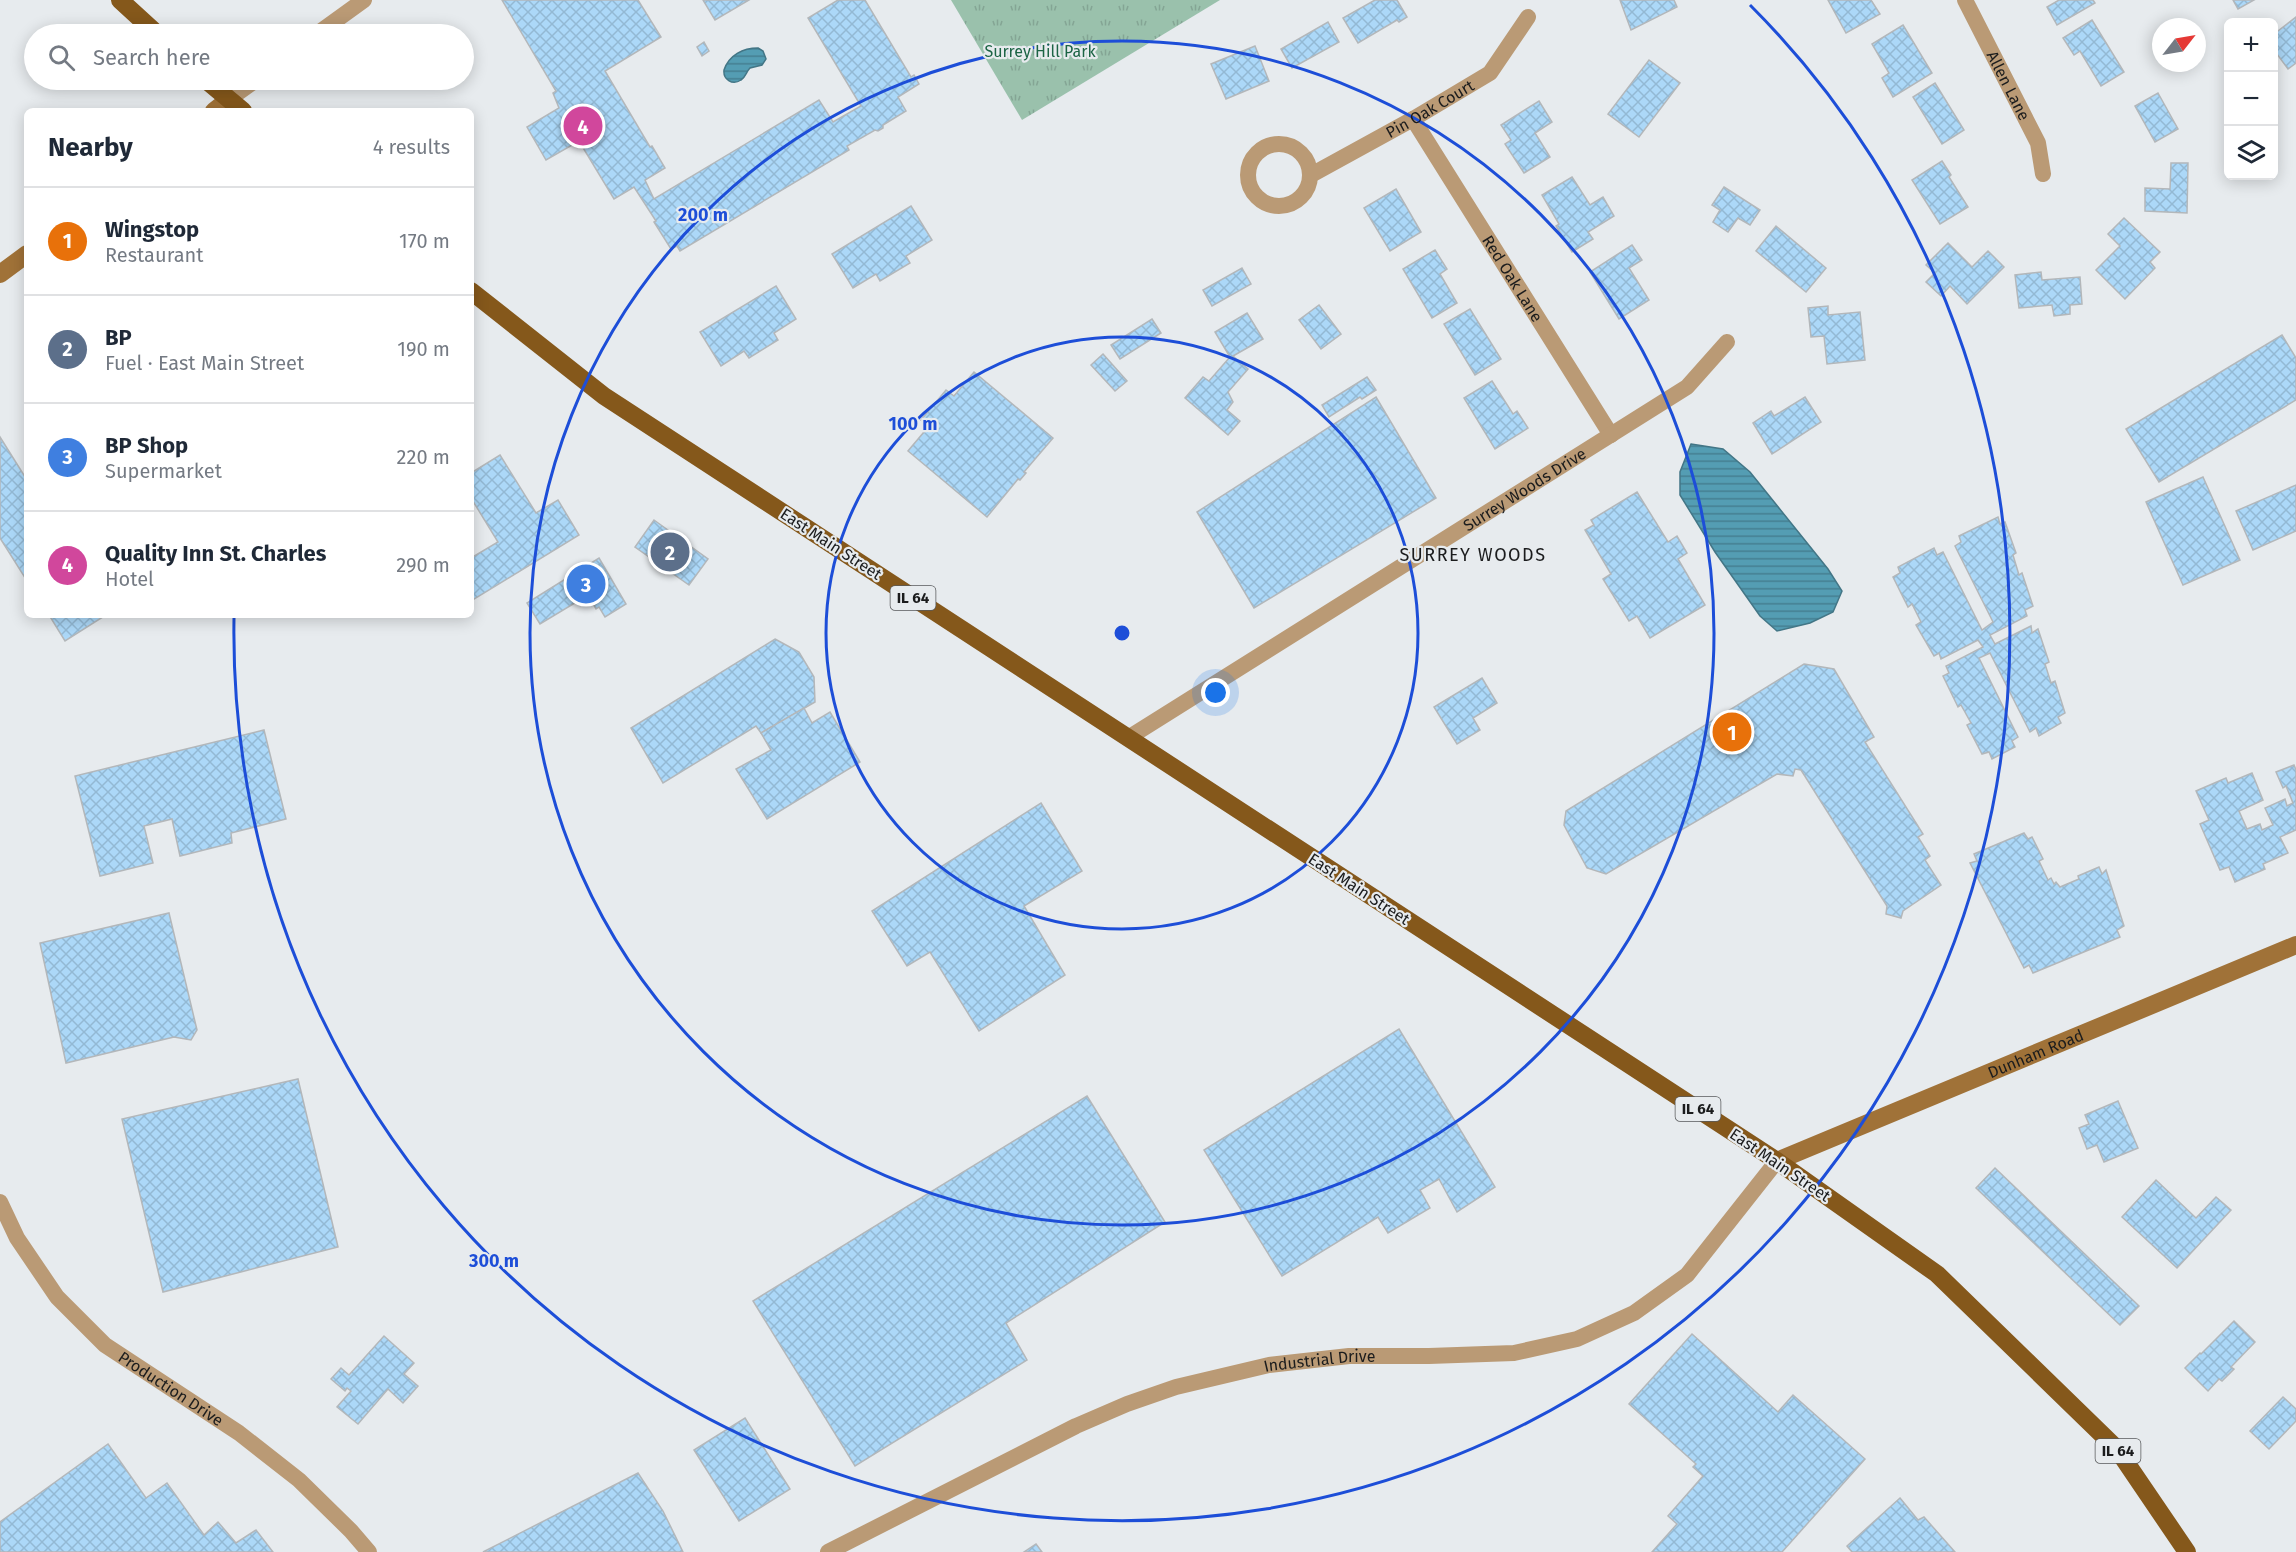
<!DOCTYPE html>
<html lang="en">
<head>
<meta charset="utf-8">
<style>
	:root { --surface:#fff; --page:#f6f6f7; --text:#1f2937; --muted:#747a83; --line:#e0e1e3; --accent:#b45309 }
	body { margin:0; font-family:"Fira Sans",sans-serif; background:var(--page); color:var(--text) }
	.controls { position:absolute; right:18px; top:18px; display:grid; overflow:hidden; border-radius:9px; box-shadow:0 3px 15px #0003 }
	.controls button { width:54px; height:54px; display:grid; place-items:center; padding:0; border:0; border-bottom:2px solid var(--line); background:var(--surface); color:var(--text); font:30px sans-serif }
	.compass { position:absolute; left:2152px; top:18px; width:54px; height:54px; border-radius:50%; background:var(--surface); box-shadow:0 3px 15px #0003; rotate:59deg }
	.you { position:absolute; left:1216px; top:693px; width:21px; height:21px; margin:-15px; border:4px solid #fff; border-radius:50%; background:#1a73e8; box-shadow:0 0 0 9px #1a73e833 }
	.badge { display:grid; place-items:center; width:39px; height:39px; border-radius:50%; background:var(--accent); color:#fff; font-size:20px; font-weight:700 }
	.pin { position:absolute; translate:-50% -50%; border:3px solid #fff; box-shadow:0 2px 6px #0006 }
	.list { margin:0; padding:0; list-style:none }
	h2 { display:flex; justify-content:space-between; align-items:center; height:78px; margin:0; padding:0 24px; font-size:26px }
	h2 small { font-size:20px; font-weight:400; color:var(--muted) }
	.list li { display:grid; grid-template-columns:39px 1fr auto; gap:18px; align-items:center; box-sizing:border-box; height:108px; padding:0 24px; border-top:2px solid var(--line) }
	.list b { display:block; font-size:22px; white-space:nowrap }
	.list p { margin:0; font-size:20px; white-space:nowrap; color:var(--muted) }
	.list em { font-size:20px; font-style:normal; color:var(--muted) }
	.icon { flex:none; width:33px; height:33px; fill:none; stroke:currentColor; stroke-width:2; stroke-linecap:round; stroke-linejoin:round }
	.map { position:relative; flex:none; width:2296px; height:1552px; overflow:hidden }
	.search { position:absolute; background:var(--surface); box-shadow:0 3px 15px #0003; left:24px; top:24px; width:450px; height:66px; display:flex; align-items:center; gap:15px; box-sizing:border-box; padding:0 21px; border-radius:33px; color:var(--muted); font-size:22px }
	.panel { position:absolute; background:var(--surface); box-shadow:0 3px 15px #0003; left:24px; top:108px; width:450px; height:510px; border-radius:9px }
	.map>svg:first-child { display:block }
</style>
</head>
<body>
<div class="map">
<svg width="2296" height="1552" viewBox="0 0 2296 1552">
	<defs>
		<pattern id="grass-tufts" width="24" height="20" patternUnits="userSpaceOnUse" patternTransform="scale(1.5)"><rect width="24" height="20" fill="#9ac1ac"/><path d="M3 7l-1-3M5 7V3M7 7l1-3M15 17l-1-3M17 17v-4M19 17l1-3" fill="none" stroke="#84a594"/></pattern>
		<pattern id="water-rules" width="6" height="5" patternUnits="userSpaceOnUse" patternTransform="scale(1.5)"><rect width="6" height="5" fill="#549db3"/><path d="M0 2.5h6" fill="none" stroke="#457f91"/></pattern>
		<pattern id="building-cross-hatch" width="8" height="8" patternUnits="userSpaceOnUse" patternTransform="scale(1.5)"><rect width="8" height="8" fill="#acd8f8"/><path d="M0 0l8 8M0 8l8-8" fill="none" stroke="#93b9d4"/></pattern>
	</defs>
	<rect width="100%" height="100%" fill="#e7ebee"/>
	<polygon fill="url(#grass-tufts)" points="951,0 1220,0 1022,120"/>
	<g fill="url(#water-rules)" stroke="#437686" stroke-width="1.5">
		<path d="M758,48L763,51L766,59L762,65L750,68C746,72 746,77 741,80C732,86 723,79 724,70C729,55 743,48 758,48Z"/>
		<polygon points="1691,444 1723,449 1750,472 1828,569 1842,591 1833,612 1810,623 1777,631 1760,616 1715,552 1680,495 1680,472"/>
	</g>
	<g fill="url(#building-cross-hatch)" stroke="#b3b7ba" stroke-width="1.5">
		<polygon points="502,0 638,0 661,37 605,71 650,147 652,146 665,168 645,180 654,199 819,100 833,122 861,106 808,18 838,0 865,0 911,77 914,75 919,84 898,97 906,111 883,125 883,128 878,131 875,130 847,146 849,150 680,251 677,246 671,249 654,222 656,221 634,187 614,199 579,141 546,160 527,127 559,108 553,93 556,91"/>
		<polygon points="703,0 749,0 715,20"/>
		<polygon points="1375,0 1397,0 1407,17 1399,22 1397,20 1358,43 1343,18"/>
		<polygon points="1620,0 1674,0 1677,7 1631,30"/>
		<polygon points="1828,0 1871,0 1880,14 1846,33"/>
		<polygon points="2059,0 2093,0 2095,3 2057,25 2047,7"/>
		<polygon points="2233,0 2254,0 2238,9"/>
		<polygon points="2296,17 2296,63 2288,69 2274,50 2274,34"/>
		<polygon points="2092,20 2124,72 2101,86 2080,51 2074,55 2063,38"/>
		<polygon points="1328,22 1339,42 1292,68 1281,49"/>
		<polygon points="1903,25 1932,73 1893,97 1882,78 1889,73 1872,44"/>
		<polygon points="704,42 709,51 702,56 697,47"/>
		<polygon points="1255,46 1269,81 1226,99 1211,64"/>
		<polygon points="1649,60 1680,83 1639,137 1608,114"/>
		<polygon points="1935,83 1964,130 1942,144 1913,97"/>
		<polygon points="2158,93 2178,129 2155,142 2135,106"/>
		<polygon points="1539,101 1552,122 1535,133 1550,157 1524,173 1505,144 1511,140 1501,125"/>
		<polygon points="1942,161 1951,175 1949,177 1968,207 1940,224 1912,180"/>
		<polygon points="2171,163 2188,163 2187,213 2145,211 2145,188 2170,189"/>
		<polygon points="1572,177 1590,205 1603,197 1614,216 1588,232 1593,239 1572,252 1556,226 1559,224 1542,195"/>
		<polygon points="1724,187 1760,210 1750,225 1738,218 1728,232 1713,222 1720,210 1712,205"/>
		<polygon points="1396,189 1421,232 1390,251 1364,208"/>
		<polygon points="911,206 932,240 906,256 910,263 880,281 876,274 853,288 832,254"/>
		<polygon points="2124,218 2160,252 2150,262 2155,268 2125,299 2096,270 2120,246 2108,234"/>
		<polygon points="1776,226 1826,268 1806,292 1756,251"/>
		<polygon points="1948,243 1972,267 1988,251 2004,267 1967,304 1950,286 1941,296 1926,282 1935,273 1926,265"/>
		<polygon points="1632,245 1642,260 1629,268 1649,300 1619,319 1590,272"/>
		<polygon points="1435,250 1447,269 1440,274 1457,303 1432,318 1403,269"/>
		<polygon points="1242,268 1251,284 1212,306 1203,290"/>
		<polygon points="2041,272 2042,280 2080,277 2082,304 2070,305 2070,314 2054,316 2052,305 2019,308 2015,275"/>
		<polygon points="776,286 796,319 774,333 778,340 749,358 744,351 721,366 700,332"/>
		<polygon points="1319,305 1341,334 1321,349 1299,320"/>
		<polygon points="1828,306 1828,315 1860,312 1865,360 1827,364 1824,336 1811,337 1808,308"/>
		<polygon points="1470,309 1501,359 1475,375 1444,324"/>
		<polygon points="1247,313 1263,339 1233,356 1248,369 1228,392 1233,402 1227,410 1240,421 1228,435 1185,398 1203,377 1209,381 1230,357 1215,332"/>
		<polygon points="1152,319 1161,333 1120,359 1111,345"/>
		<polygon points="2282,335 2296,358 2296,400 2159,482 2126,429"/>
		<polygon points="1103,354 1127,381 1115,391 1091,365"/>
		<polygon points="974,372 1053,438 1024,472 1026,473 1020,480 1018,479 987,517 908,451 929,426 921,420 946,390 954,396"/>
		<polygon points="1367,377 1376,390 1362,399 1360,397 1329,417 1322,405"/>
		<polygon points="1492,381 1513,414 1517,411 1528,428 1495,449 1464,398"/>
		<polygon points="1376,397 1436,498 1254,608 1197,512"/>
		<polygon points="1805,397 1821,422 1772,454 1753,423 1771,411 1774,416"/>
		<polygon points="0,437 27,480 27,581 0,538"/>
		<polygon points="500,455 536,513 558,500 579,535 471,601 471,558 498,542 471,498 471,473"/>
		<polygon points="2203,477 2240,560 2183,585 2146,502"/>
		<polygon points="2296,485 2296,531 2253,550 2236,511"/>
		<polygon points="1637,492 1668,542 1677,536 1687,553 1678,559 1705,605 1650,638 1637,616 1629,621 1603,579 1611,574 1585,530 1594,525 1591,520"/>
		<polygon points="1998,517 2000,524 2005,522 2016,553 2013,555 2019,575 2022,573 2033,606 2025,610 2027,616 1990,635 1995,644 2031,626 2032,633 2038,629 2049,662 2045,664 2051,683 2055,681 2065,713 2058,717 2061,723 2039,736 2036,728 2030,732 1990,653 1979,658 2018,737 2012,741 2015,747 1992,759 1989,752 1982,754 1967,725 1971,723 1961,705 1958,707 1943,676 1949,673 1946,666 1983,647 1978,640 1941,659 1939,653 1934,656 1916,625 1921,622 1912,604 1908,607 1893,577 1900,573 1898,567 1934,548 1937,555 1943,552 1982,630 1993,622 1955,546 1961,542 1959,536"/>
		<polygon points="654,520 708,559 689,585 635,547"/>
		<polygon points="599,558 626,604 605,617 599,607 596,609 588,595 540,624 527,603"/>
		<polygon points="49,615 106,615 65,641"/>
		<polygon points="775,639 799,652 814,677 815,702 761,733 756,726 663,783 631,728"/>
		<polygon points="1804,664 1834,669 1874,737 1865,742 1923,834 1918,837 1930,856 1925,860 1941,885 1903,911 1901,918 1886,914 1887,906 1801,770 1795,769 1793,776 1777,774 1606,874 1587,868 1564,825 1566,811"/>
		<polygon points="1482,678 1497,703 1473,718 1480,730 1457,744 1434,707"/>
		<polygon points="804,708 812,723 830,712 860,762 767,819 736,769 771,750 761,733"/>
		<polygon points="264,730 286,819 231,833 232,843 180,856 172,819 144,826 153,863 100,876 75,776"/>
		<polygon points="2294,765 2296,770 2296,830 2280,837 2288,853 2263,864 2265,869 2235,882 2229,867 2220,870 2200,824 2209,820 2196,791 2226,778 2228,783 2252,773 2263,800 2239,811 2247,829 2260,824 2262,830 2273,825 2265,808 2285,799 2287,806 2293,803 2286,786 2283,788 2276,772"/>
		<polygon points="1041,803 1082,871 1024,906 1065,975 979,1031 930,952 907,966 872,911"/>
		<polygon points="2024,833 2028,839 2032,837 2043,859 2039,861 2048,880 2051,878 2054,884 2056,882 2060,887 2079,879 2078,876 2099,867 2102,874 2106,870 2124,926 2117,930 2120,937 2033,973 2029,965 2024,968 1970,863 1977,861 1974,854"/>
		<polygon points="169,913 197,1030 191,1040 174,1037 66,1063 40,943"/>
		<polygon points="1399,1029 1495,1187 1457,1212 1439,1179 1420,1190 1430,1208 1388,1233 1378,1217 1282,1276 1204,1150"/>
		<polygon points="298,1079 338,1247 163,1292 122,1119"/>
		<polygon points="1087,1096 1165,1222 1006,1323 1027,1360 855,1466 753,1301"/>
		<polygon points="2118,1101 2138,1148 2104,1162 2097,1145 2087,1149 2079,1128 2089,1124 2085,1115"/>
		<polygon points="1995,1168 2139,1306 2120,1325 1976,1188"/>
		<polygon points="2156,1180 2196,1218 2216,1197 2231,1210 2177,1268 2122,1217"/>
		<polygon points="2234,1321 2255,1342 2231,1367 2234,1369 2222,1381 2219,1379 2208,1391 2185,1368 2200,1353 2201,1354"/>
		<polygon points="1692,1334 1778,1412 1793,1395 1865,1459 1782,1552 1652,1552 1677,1524 1668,1516 1703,1476 1693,1467 1696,1464 1629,1404"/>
		<polygon points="384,1336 414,1363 404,1374 418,1386 403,1403 388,1389 358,1424 337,1407 351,1391 347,1388 345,1391 331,1379 341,1368 349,1375"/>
		<polygon points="2283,1397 2296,1409 2296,1421 2269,1449 2250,1431"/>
		<polygon points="745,1418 790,1489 739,1521 694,1450"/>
		<polygon points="108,1444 146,1498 167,1483 204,1535 218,1522 236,1543 256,1530 273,1552 0,1552 0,1522"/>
		<polygon points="638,1473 663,1511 683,1552 483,1552"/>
		<polygon points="1900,1498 1918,1520 1924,1517 1955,1552 1852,1552 1847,1546"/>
		<polygon points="1036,1544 1042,1552 1024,1552"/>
	</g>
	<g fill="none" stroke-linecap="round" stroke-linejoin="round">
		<g stroke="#ba9a75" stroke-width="16">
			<path id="s1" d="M1965,0L2038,143L2043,174"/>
			<polyline points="317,34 364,0"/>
			<polyline points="228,100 256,80"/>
			<path id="s2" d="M1413,119L1611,435"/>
			<circle cx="1279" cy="175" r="31"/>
			<path id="s3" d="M1311,175L1413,119L1490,73L1528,17"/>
			<path id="s4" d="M1128,738L1687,387L1727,342"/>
			<path id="s5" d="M0,1202L17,1238L57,1297L105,1345L239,1433L299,1480L351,1531L369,1552"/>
			<path id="s6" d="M828,1552L1076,1426L1127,1404L1176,1387L1269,1365L1349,1356H1429L1514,1353L1577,1339L1634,1313L1687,1275L1777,1161"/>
		</g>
		<g stroke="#a07238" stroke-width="18">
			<polyline points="214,111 228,100"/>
			<polyline points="0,274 27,254"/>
			<path id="s7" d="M1777,1161L2296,945"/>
		</g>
		<g stroke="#85581b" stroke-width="18">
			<polyline points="120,0 157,34"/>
			<polyline points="206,80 243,111"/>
			<polyline points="471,291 604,396 1777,1161 1937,1274 2117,1449 2187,1552"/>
		</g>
	</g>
	<g fill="none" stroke="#1d4ed8" stroke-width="3">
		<circle cx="1122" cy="633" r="296"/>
		<circle cx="1122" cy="633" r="592"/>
		<path d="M1750 5A888 888 0 1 1 234 618"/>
	</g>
	<g text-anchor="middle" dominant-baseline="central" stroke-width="4.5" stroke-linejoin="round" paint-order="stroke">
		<g fill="#e7ebee" stroke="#585a5c" stroke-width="1.5">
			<rect x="890.5" y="586" width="45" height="24" rx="4.5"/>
			<rect x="1675.5" y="1097" width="45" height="24" rx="4.5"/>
			<rect x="2095.5" y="1439" width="45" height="24" rx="4.5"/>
		</g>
		<g font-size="15" font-weight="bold" fill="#1b1c1d">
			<text x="913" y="598">IL 64</text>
			<text x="1698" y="1109">IL 64</text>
			<text x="2118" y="1451">IL 64</text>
		</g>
		<g font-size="16" fill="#1c6445" stroke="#e7ebee">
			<text x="1040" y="51">Surrey Hill Park</text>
		</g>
		<g font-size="16" fill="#1b1c1d" stroke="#e7ebee">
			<text stroke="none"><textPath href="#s1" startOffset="96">Allen Lane</textPath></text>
			<text stroke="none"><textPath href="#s3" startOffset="136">Pin Oak Court</textPath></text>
			<text stroke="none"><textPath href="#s2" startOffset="188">Red Oak Lane</textPath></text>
			<text stroke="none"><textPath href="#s4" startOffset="468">Surrey Woods Drive</textPath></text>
			<text transform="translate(831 544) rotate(33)">East Main Street</text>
			<text transform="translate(1359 889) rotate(33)">East Main Street</text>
			<text stroke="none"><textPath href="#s7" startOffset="280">Dunham Road</textPath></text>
			<text transform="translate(1780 1165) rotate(34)">East Main Street</text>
			<text stroke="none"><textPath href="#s6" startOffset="532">Industrial Drive</textPath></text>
			<text stroke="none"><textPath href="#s5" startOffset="258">Production Drive</textPath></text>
		</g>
		<g font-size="18" letter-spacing="1.5" fill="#1b1c1d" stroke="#e7ebee">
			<text x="1473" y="555">SURREY WOODS</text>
		</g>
	</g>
	<circle cx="1122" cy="633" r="9" fill="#1d4ed8" stroke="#e7ebee" stroke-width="3"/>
	<g font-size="18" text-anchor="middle" font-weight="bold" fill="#1d4ed8" stroke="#e7ebee" stroke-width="4.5" stroke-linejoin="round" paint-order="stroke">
		<text x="703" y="221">200 m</text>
		<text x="913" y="430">100 m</text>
		<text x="494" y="1267">300 m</text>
	</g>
</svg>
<div class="controls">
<button>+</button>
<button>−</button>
<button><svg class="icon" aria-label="layers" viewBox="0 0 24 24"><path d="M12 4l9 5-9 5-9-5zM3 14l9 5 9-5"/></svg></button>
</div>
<svg class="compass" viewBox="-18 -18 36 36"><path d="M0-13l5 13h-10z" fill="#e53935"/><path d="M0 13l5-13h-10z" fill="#747a83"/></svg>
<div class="you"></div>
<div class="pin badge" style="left:1732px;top:732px;background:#e8710a">1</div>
<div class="pin badge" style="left:670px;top:552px;background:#5c6f8a">2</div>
<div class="pin badge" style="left:586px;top:584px;background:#3f7fe0">3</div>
<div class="pin badge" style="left:583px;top:126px;background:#d1479c">4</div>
<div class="search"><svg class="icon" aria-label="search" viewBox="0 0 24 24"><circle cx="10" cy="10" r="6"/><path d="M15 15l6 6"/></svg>Search here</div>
<section class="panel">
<h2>Nearby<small>4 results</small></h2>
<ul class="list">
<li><span class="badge" style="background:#e8710a">1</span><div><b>Wingstop</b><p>Restaurant</p></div><em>170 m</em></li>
<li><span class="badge" style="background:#5c6f8a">2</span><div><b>BP</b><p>Fuel · East Main Street</p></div><em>190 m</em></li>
<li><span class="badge" style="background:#3f7fe0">3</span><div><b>BP Shop</b><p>Supermarket</p></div><em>220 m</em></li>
<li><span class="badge" style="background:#d1479c">4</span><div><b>Quality Inn St. Charles</b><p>Hotel</p></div><em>290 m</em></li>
</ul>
</section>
</div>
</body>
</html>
